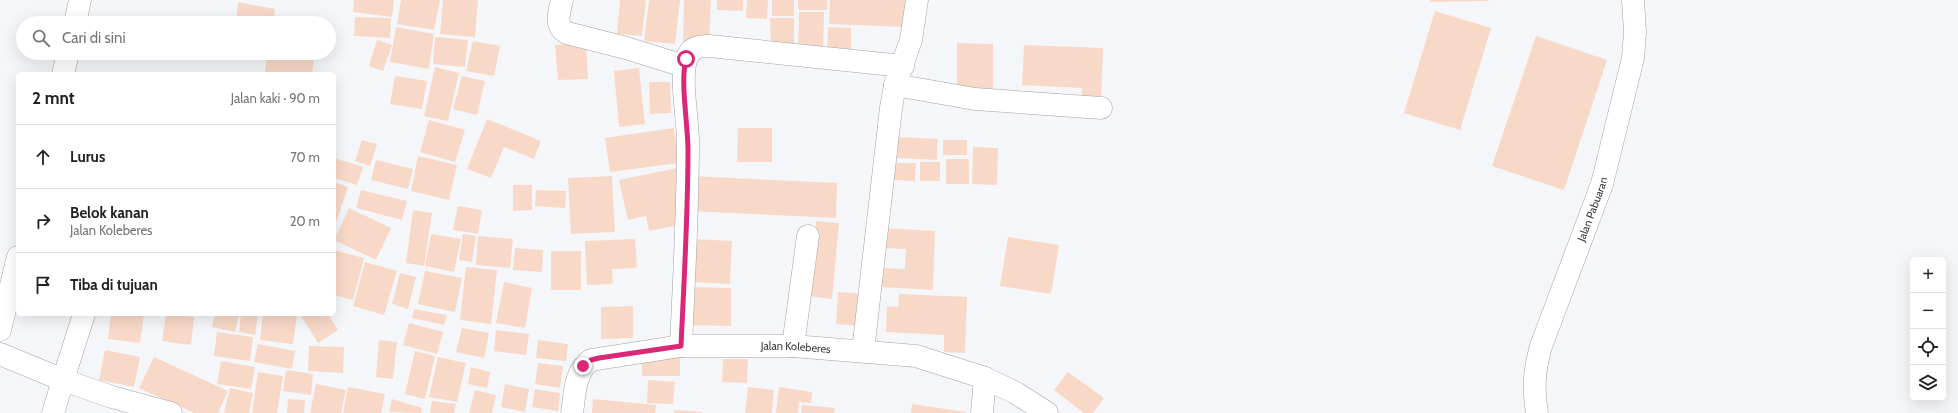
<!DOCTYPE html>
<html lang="id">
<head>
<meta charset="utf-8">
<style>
	:root { --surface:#fff; --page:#f6f6f6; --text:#222; --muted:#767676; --line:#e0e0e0 }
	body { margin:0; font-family:Cabin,sans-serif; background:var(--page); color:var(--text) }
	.controls { position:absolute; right:12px; bottom:12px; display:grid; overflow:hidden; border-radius:6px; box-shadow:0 4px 16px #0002 }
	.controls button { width:36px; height:36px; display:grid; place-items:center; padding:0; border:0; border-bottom:1px solid var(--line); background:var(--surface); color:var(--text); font:20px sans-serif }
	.stop { position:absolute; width:12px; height:12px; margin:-9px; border:3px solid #db2777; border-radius:50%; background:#fff }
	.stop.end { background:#db2777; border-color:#fff; box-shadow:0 1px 4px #0008 }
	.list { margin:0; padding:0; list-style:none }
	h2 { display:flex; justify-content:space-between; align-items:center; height:52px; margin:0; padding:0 16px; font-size:17px }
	h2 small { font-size:13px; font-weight:400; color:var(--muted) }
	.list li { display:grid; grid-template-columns:26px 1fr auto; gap:12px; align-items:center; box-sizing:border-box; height:64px; padding:0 16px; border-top:1px solid var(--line) }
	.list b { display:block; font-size:15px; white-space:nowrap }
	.list p { margin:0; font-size:13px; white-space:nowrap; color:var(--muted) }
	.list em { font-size:13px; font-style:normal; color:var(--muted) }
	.icon { flex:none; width:22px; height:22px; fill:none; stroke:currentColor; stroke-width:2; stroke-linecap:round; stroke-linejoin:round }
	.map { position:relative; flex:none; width:1958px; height:413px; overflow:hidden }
	.search { position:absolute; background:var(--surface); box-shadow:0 4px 16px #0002; left:16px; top:16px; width:320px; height:44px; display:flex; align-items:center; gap:10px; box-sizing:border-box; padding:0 14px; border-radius:22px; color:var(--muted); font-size:15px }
	.panel { position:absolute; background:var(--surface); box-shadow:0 4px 16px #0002; left:16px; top:72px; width:320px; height:244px; border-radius:6px }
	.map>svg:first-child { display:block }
</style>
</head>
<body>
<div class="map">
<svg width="1958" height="413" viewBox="0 0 1958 413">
	<rect width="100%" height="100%" fill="#f5f6fa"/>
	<g fill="#f8d9c8">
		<polygon points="354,0 394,0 392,17 353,12"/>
		<polygon points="401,0 440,0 434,30 397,24"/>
		<polygon points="443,0 478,0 475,37 440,34"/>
		<polygon points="620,0 646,0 642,36 617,34"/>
		<polygon points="649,0 680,0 675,44 644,41"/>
		<polygon points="684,0 711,0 709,43 683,42"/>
		<polygon points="717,0 743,0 743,11 717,10"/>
		<polygon points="747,0 768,0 767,19 746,18"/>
		<rect x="772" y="0" width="22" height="16"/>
		<rect x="798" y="0" width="29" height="10"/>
		<polygon points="830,0 906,0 905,27 829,24"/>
		<polygon points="1430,0 1489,0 1489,1 1430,2"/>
		<polygon points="238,2 275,9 273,23 236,23"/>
		<polygon points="1435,11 1491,28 1460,130 1404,113"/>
		<polygon points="799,12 824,12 823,53 798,52"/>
		<polygon points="355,17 391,18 390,38 354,36"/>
		<polygon points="770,18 794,18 794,45 771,45"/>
		<polygon points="396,27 434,34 429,69 390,62"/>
		<polygon points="828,27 851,28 851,58 827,57"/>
		<polygon points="1536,36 1607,60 1564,190 1492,166"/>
		<polygon points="435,37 468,40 465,67 433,64"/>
		<polygon points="377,40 392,45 383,71 369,66"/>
		<polygon points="473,41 500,46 494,76 466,71"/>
		<polygon points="586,43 588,79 558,80 555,45"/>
		<polygon points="957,43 993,44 993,90 957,89"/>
		<polygon points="1024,45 1103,48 1101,104 1082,103 1082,88 1022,85"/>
		<polygon points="267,53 315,53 312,74 278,74 265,72"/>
		<polygon points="435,67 459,73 448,121 424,116"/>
		<polygon points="639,68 645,124 619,127 614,71"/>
		<polygon points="395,76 427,81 422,109 390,104"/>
		<polygon points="462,76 485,81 477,115 453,109"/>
		<polygon points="649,82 670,82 671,113 650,114"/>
		<polygon points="487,119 541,141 534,159 504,147 491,178 467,169"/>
		<polygon points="429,120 465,130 455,162 420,152"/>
		<polygon points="674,128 679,163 610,172 605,138"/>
		<polygon points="738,128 772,128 772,162 737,162"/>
		<polygon points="898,137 938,139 937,160 897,158"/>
		<polygon points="362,140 377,144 370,166 355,161"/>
		<rect x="943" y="140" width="24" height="15"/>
		<polygon points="973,147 998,148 997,185 972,184"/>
		<polygon points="418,156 457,165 449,200 411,191"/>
		<polygon points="334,158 363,167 357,185 334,178"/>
		<rect x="946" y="159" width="23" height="25"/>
		<polygon points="376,160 413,169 408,189 371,180"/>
		<rect x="920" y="162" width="20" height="19"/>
		<polygon points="894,163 916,163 915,181 894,180"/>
		<polygon points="677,168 685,206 676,207 679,225 649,231 646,216 628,220 619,180"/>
		<polygon points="612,176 615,232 571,234 568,178"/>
		<polygon points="690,176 837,183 836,218 689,211"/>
		<polygon points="334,182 348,187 334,228"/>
		<polygon points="513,185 532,185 532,210 513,211"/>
		<polygon points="361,190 407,201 402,220 356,208"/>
		<polygon points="536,190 566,191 565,208 535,206"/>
		<polygon points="458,206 482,210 478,234 453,230"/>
		<polygon points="349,208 391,228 376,260 334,240"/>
		<polygon points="413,210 432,213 424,266 406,263"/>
		<polygon points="816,221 839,223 832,299 809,296"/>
		<polygon points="881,228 935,231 933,290 881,287 882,268 905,269 906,249 880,248"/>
		<polygon points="431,234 461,239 454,272 425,266"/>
		<polygon points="463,234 476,236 472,262 459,260"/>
		<polygon points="478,236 513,239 510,268 476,265"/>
		<polygon points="1008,237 1059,245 1051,294 1000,286"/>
		<polygon points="635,239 637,268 612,269 613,284 587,285 585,241"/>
		<polygon points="693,239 732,241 730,284 691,282"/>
		<polygon points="515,248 543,250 542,272 513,270"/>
		<polygon points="334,250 364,258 353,300 334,295"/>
		<rect x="551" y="251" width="30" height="39"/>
		<polygon points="365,262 397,271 384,315 353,306"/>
		<polygon points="466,267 497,270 491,324 460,320"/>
		<polygon points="425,271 462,278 455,312 418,304"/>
		<polygon points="400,273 416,277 408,309 392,304"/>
		<polygon points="504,282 532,288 525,328 496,323"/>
		<polygon points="688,287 731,288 731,326 687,325"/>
		<polygon points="838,292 864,294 862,326 836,324"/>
		<polygon points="899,294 967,297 965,353 944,352 944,335 886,332 887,306 898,307"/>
		<polygon points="633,306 633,338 601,339 601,307"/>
		<polygon points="414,309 447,315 444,325 412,318"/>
		<polygon points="111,314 144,314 140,343 108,339"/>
		<polygon points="166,314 194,317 191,345 162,341"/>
		<polygon points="215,314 239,314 235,332 212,327"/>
		<polygon points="241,314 258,314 255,335 239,332"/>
		<polygon points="263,314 297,315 293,344 260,340"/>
		<polygon points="300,314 328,314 338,330 318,343"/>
		<polygon points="409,323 443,332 437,354 403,345"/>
		<polygon points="462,328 489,333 484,358 456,352"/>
		<polygon points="496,330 529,334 526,355 494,351"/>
		<polygon points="217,332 253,337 250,361 214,356"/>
		<polygon points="379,340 397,342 393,379 376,377"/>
		<polygon points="538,340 568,344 566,361 536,358"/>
		<polygon points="258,344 295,351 292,369 254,362"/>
		<polygon points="309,346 344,347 343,373 308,371"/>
		<polygon points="105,350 140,357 134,387 99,380"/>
		<polygon points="415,351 435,356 425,399 405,394"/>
		<rect x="642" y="355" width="38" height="21"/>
		<polygon points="154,357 228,391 218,413 194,413 139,388"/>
		<polygon points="438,357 466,363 457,402 429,397"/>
		<polygon points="723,359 748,359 747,383 722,382"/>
		<polygon points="221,361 255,367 251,389 217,384"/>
		<polygon points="538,363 563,366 560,388 535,384"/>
		<polygon points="471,367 490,372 487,388 468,384"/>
		<polygon points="286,370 313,374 311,395 283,391"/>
		<polygon points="258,372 283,376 277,413 252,413"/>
		<polygon points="1068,372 1104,398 1093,413 1084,413 1054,390"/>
		<polygon points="648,380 675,382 673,404 647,403"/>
		<polygon points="316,384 346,390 341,413 310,413"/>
		<polygon points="505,384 529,389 525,412 501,407"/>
		<polygon points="348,387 385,394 381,413 343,413"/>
		<polygon points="748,387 774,390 772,413 745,413"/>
		<polygon points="779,387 812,392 811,403 799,402 798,413 776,413"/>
		<polygon points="230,388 253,393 249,413 224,413"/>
		<polygon points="535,389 560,393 558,411 532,407"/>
		<polygon points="475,390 496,395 492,413 469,413"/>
		<polygon points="288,399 305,400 304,413 287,413"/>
		<polygon points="392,399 422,408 421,413 389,412"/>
		<polygon points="593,399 656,405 655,413 592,413"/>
		<polygon points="432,401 456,404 454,413 430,413"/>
		<polygon points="912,404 966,412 966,413 911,413"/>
		<polygon points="802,405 835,408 834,413 801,413"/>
		<polygon points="675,410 702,412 702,413 674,413"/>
	</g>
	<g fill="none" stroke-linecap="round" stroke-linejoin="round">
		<g stroke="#a1a2a5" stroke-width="23">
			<g id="minor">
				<path d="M562,0C559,13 554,26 567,33L626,48L684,66"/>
				<polyline points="75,23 80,0"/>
				<polyline points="63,74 68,53"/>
				<polyline points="895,85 975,99 1101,108"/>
				<polyline points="0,330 18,257"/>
				<path d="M681,346C684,278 688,210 688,142C688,119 680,81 686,60C690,48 697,46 709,46L903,66"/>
				<polyline points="793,346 808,236"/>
				<polyline points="863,351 891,108 895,85 911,40 917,0"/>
				<polyline points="0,354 63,380 84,314"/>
				<polyline points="53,413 63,380 112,397 171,413"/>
				<path id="s1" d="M572,413C575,394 574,372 591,360L681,346H793L916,356L985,378L1016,393L1047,413"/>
				<polyline points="982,413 985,378"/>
				<path id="s2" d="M1537,413C1533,387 1534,372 1541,346L1602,184L1633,58L1635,32L1633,0"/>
			</g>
		</g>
		<use href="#minor" stroke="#fff" stroke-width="22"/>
	</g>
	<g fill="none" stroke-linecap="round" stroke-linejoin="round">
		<path stroke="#db2777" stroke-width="5" d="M583,366L591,360L599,358L681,346C684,281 688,215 688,150C688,124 680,82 686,59"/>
	</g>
	<g text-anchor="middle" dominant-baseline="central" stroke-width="3.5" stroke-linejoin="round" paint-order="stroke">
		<g font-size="11" fill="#3b3b3c" stroke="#f5f6fa">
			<text stroke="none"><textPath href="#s2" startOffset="214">Jalan Pabuaran</textPath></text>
			<text stroke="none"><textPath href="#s1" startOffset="264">Jalan Koleberes</textPath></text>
		</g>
	</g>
</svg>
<div class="controls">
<button>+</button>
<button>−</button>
<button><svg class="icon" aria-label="locate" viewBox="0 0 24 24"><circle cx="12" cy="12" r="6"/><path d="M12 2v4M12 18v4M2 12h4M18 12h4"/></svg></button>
<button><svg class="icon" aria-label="layers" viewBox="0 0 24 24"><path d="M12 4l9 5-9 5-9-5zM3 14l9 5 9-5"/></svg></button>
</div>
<div class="stop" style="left:686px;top:59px"></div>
<div class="stop end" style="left:583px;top:366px"></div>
<div class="search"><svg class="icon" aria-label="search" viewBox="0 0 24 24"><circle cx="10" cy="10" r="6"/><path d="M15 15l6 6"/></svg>Cari di sini</div>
<section class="panel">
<h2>2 mnt<small>Jalan kaki · 90 m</small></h2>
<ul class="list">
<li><svg class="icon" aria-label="ahead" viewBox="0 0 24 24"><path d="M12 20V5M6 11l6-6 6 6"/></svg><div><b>Lurus</b></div><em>70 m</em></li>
<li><svg class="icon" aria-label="right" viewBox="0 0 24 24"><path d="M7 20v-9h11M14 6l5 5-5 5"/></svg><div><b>Belok kanan</b><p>Jalan Koleberes</p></div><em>20 m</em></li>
<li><svg class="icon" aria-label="arrive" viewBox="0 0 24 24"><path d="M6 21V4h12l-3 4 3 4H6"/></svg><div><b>Tiba di tujuan</b></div></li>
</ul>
</section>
</div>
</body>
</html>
